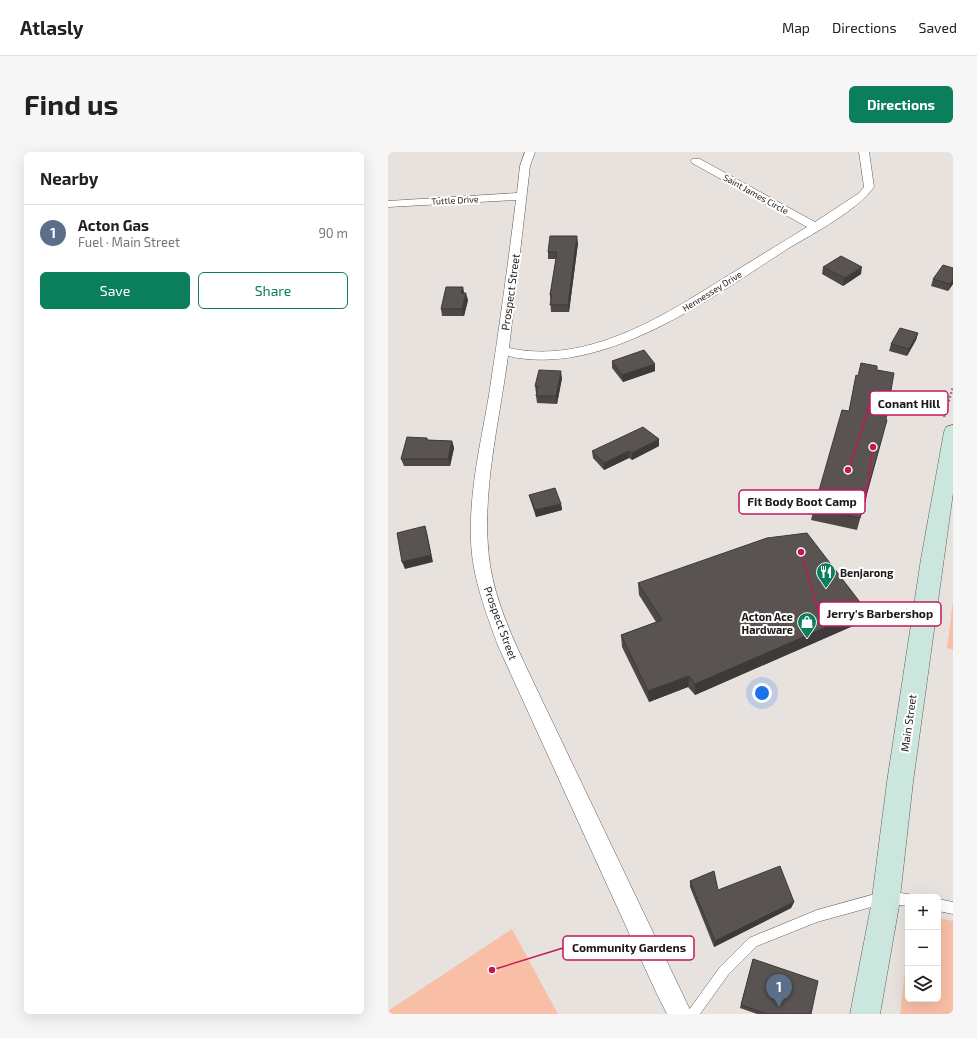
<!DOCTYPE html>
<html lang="en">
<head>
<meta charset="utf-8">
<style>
	:root { --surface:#fff; --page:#f6f6f6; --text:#222; --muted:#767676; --line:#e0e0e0; --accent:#0b7e5c }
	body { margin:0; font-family:"Exo 2",sans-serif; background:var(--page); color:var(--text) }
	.controls { position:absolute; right:12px; bottom:12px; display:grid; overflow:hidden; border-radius:6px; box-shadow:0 4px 16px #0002 }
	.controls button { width:36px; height:36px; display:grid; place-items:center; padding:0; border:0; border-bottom:1px solid var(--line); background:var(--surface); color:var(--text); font:20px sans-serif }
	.you { position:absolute; left:374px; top:541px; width:14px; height:14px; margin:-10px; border:3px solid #fff; border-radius:50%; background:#1a73e8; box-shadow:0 0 0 6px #1a73e833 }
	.badge { display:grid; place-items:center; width:26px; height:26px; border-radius:50%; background:var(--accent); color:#fff; font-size:13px; font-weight:700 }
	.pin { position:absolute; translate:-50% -33px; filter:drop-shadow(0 1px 2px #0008) }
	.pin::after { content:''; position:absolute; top:21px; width:14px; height:12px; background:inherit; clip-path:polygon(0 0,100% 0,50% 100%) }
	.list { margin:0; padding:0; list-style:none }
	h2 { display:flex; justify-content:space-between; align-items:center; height:52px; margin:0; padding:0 16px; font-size:17px }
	h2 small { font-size:13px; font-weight:400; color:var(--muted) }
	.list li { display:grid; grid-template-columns:26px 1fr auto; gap:12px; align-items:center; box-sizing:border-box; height:56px; padding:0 16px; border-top:1px solid var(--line) }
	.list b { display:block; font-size:15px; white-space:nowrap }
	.list p { margin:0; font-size:13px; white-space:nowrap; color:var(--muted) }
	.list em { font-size:13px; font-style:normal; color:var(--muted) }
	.actions { display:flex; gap:8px; padding:12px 16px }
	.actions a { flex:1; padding:9px 0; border:1px solid var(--accent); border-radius:6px; text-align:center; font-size:14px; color:var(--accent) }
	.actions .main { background:var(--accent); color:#fff }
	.icon { flex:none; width:22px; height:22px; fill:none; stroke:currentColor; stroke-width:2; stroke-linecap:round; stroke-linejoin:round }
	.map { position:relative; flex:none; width:565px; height:862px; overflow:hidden; border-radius:6px }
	header { display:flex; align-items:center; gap:24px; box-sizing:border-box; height:56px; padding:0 20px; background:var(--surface); border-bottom:1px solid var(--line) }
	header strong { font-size:19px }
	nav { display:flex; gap:22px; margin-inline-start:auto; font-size:14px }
	.intro { display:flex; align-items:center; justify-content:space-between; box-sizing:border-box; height:96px; padding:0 24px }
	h1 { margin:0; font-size:28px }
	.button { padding:10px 18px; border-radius:6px; background:var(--accent); color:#fff; font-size:14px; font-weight:700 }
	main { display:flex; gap:24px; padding:0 24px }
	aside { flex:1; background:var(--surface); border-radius:6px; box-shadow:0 4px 16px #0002 }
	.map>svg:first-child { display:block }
</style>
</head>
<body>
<header>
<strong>Atlasly</strong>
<nav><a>Map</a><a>Directions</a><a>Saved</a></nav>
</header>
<div class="intro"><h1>Find us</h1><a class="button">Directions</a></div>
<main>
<aside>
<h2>Nearby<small></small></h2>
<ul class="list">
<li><span class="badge" style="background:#5c6f8a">1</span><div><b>Acton Gas</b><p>Fuel · Main Street</p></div><em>90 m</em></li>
</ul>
<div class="actions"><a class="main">Save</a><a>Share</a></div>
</aside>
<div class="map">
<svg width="565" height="862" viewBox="0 0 565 862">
	<rect width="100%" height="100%" fill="#e8e2df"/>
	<g fill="#f9bfa6">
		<polygon points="565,448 565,498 559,496"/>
		<polygon points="550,766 565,769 565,862 512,862 520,794 520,847 550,847"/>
		<polygon points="124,777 170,862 0,862 0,859"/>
	</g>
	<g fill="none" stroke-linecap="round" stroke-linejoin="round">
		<g stroke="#625c5a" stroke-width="1">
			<g id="service">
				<polygon points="498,739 520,742 525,745 520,745 520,754 498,751 429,770 369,794 340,823 312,862 298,862 332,815 361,786 429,758"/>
				<polygon points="550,747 565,750 565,762 550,759"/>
			</g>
		</g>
		<g stroke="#625c5a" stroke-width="1">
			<path id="minor" d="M137,0H147L142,14L121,196C198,213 274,165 336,126C364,109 391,92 419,75L304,11L303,9L304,7H312L427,70L471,41L476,35L471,0H481L486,35C470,58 426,81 401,96C324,145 216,226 120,204C111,272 92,345 102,413C108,451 125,487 141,521L304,862H279L267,838L111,496C98,461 84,425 83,388C81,339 93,290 101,243C111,178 120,113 128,48L0,55V49L129,41L132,14Z"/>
		</g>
		<g stroke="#625c5a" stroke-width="1">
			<polygon id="secondary" points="565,273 565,341 525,630 511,754 492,862 462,862 483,754 499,630 533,407 556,280 558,275"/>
		</g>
		<polyline stroke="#86817f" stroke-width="2.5" stroke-dasharray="2 2" stroke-linecap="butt" points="556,265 565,235"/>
		<use href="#service" fill="#fff" fill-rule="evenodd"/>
		<use href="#minor" fill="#fff" fill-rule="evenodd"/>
		<use href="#secondary" fill="#cbe6dc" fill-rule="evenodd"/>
	</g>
	<g fill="#4d4746">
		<polygon points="190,91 181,160 163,160 162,143 168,107 160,107 160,100"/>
		<polygon points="435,115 473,122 455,134 434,122"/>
		<polygon points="565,116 565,132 560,139 543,134 545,127"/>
		<polygon points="75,135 76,141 80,148 76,164 54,164 53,157"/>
		<polygon points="530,181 528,188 519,204 501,199 503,192"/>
		<polygon points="224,209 267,212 267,219 235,230 224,216"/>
		<polygon points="489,218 498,267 499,268 469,378 423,368 426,356 461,259 470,224"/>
		<polygon points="174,226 169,252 149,251 148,244 149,241 148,241 147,234"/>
		<polygon points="39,286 40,288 64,289 66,296 62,314 16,314 13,307"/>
		<polygon points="271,294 244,308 241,306 216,318 205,306 204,299"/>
		<polygon points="141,343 173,352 174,358 148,365 143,350"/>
		<polygon points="250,431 474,470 307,543 300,535 261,550 234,495 233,483 268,470 251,443"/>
		<polygon points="302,729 330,738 406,750 403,756 326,795 302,735"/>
		<polygon points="365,807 423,862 369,862 352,856"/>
	</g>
	<g fill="#3e3a39">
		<polygon points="189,84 190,91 181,160 180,153"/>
		<polygon points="474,115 473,122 455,134 457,126"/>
		<polygon points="565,128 565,132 560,139 562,132"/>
		<polygon points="75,135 76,142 73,141"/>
		<polygon points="78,141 80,148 76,164 74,157"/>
		<polygon points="530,181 528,188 519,204 521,197"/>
		<polygon points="267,212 267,219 235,230 234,223"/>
		<polygon points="173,219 174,226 169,252 168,244"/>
		<polygon points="271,287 271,294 244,308 244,301"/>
		<polygon points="64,289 66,296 62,314 60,307"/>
		<polygon points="241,299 241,306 216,318 216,311"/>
		<polygon points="173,352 174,358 148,365 147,358"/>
		<polygon points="37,374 39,381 45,410 17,417 14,410"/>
		<polygon points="478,458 474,470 307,543 307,532"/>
		<polygon points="301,524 300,535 261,550 260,539"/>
		<polygon points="406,750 403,756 326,795 327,789"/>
	</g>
	<g fill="#595351" stroke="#3e3a39">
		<polygon points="162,84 189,84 180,153 162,153 164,143 162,143 169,100 160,100"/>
		<polygon points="453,104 474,115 457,126 435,115"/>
		<polygon points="555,113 565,116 565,128 562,132 545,127"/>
		<polygon points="58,135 75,135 73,141 78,141 74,157 53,157"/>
		<polygon points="512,176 530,181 521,197 503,192"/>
		<polygon points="256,198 267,212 234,223 224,209"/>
		<polygon points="473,211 489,214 489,218 506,221 498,267 499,268 472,366 426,356 454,258 461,259 468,223 470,224"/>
		<polygon points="151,218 173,219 168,244 148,244 150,234 147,234"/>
		<polygon points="255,275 271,287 244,301 241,299 216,311 204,299"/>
		<polygon points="19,285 39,286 39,288 64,289 60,307 13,307"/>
		<polygon points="167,336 173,352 147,358 141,343"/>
		<polygon points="37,374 43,403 14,410 9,381"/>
		<polygon points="419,381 478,458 307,532 301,524 260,539 233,483 274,468 250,431 379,386"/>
		<polygon points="392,714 406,750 327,789 302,729 326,719 330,738"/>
		<polygon points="365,807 430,829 423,862 379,862 353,853"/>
	</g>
	<defs>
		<g id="restaurant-pin" transform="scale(1)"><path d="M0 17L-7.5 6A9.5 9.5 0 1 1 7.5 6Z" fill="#0b7e5c" stroke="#fff"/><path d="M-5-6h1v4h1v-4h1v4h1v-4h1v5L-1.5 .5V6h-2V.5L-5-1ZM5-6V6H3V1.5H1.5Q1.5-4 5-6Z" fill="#fff"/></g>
		<g id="shop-pin" transform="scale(1)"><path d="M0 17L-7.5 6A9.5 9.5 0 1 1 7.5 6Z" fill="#0b7e5c" stroke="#fff"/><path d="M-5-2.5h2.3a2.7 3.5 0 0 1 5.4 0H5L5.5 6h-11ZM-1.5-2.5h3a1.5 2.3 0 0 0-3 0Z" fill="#fff"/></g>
	</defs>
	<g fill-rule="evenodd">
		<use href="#restaurant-pin" x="438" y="420"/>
		<use href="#shop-pin" x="419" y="470"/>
	</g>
	<g text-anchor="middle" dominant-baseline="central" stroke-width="4" stroke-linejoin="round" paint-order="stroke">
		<g font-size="9" fill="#1c1918" stroke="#fff">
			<text transform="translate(368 42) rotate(29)">Saint James Circle</text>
			<text transform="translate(67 48) rotate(-3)">Tuttle Drive</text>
			<text transform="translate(324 139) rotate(-32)">Hennessey Drive</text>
		</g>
		<g font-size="11" fill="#1c1918" stroke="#fff">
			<text transform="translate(122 140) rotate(-82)">Prospect Street</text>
			<text transform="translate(113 471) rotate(70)">Prospect Street</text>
			<text transform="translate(520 571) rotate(-82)">Main Street</text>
		</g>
		<g font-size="11" font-weight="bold" fill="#1c1918" stroke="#fff" text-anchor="start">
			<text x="452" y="420">Benjarong</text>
			<text x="405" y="464" text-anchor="end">Acton Ace<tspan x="405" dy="13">Hardware</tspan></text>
		</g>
	</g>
	<path fill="none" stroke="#c2185b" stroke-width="1.5" d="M460 318L482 251M485 295L477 350M413 400L431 462M104 818L175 796"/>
	<g fill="#c2185b" stroke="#fff" stroke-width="1.5">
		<circle cx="460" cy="318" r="4"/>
		<circle cx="485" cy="295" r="4"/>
		<circle cx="413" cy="400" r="4"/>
		<circle cx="104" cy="818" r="4"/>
	</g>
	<g fill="#fff" stroke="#c2185b" stroke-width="1.5">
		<rect x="482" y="239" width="78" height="24" rx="4"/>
		<rect x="351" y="338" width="126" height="24" rx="4"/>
		<rect x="431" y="450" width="122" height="24" rx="4"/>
		<rect x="175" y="784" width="131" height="24" rx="4"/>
	</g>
	<g font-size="12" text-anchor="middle" font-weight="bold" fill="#1c1918">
		<text x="521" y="256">Conant Hill</text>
		<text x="414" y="354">Fit Body Boot Camp</text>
		<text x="492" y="466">Jerry's Barbershop</text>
		<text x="241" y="800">Community Gardens</text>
	</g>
</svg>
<div class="controls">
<button>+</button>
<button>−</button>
<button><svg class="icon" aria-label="layers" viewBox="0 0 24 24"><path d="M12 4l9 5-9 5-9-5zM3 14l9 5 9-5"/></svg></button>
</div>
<div class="you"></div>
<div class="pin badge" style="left:391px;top:855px;background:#5c6f8a">1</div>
</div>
</main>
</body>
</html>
